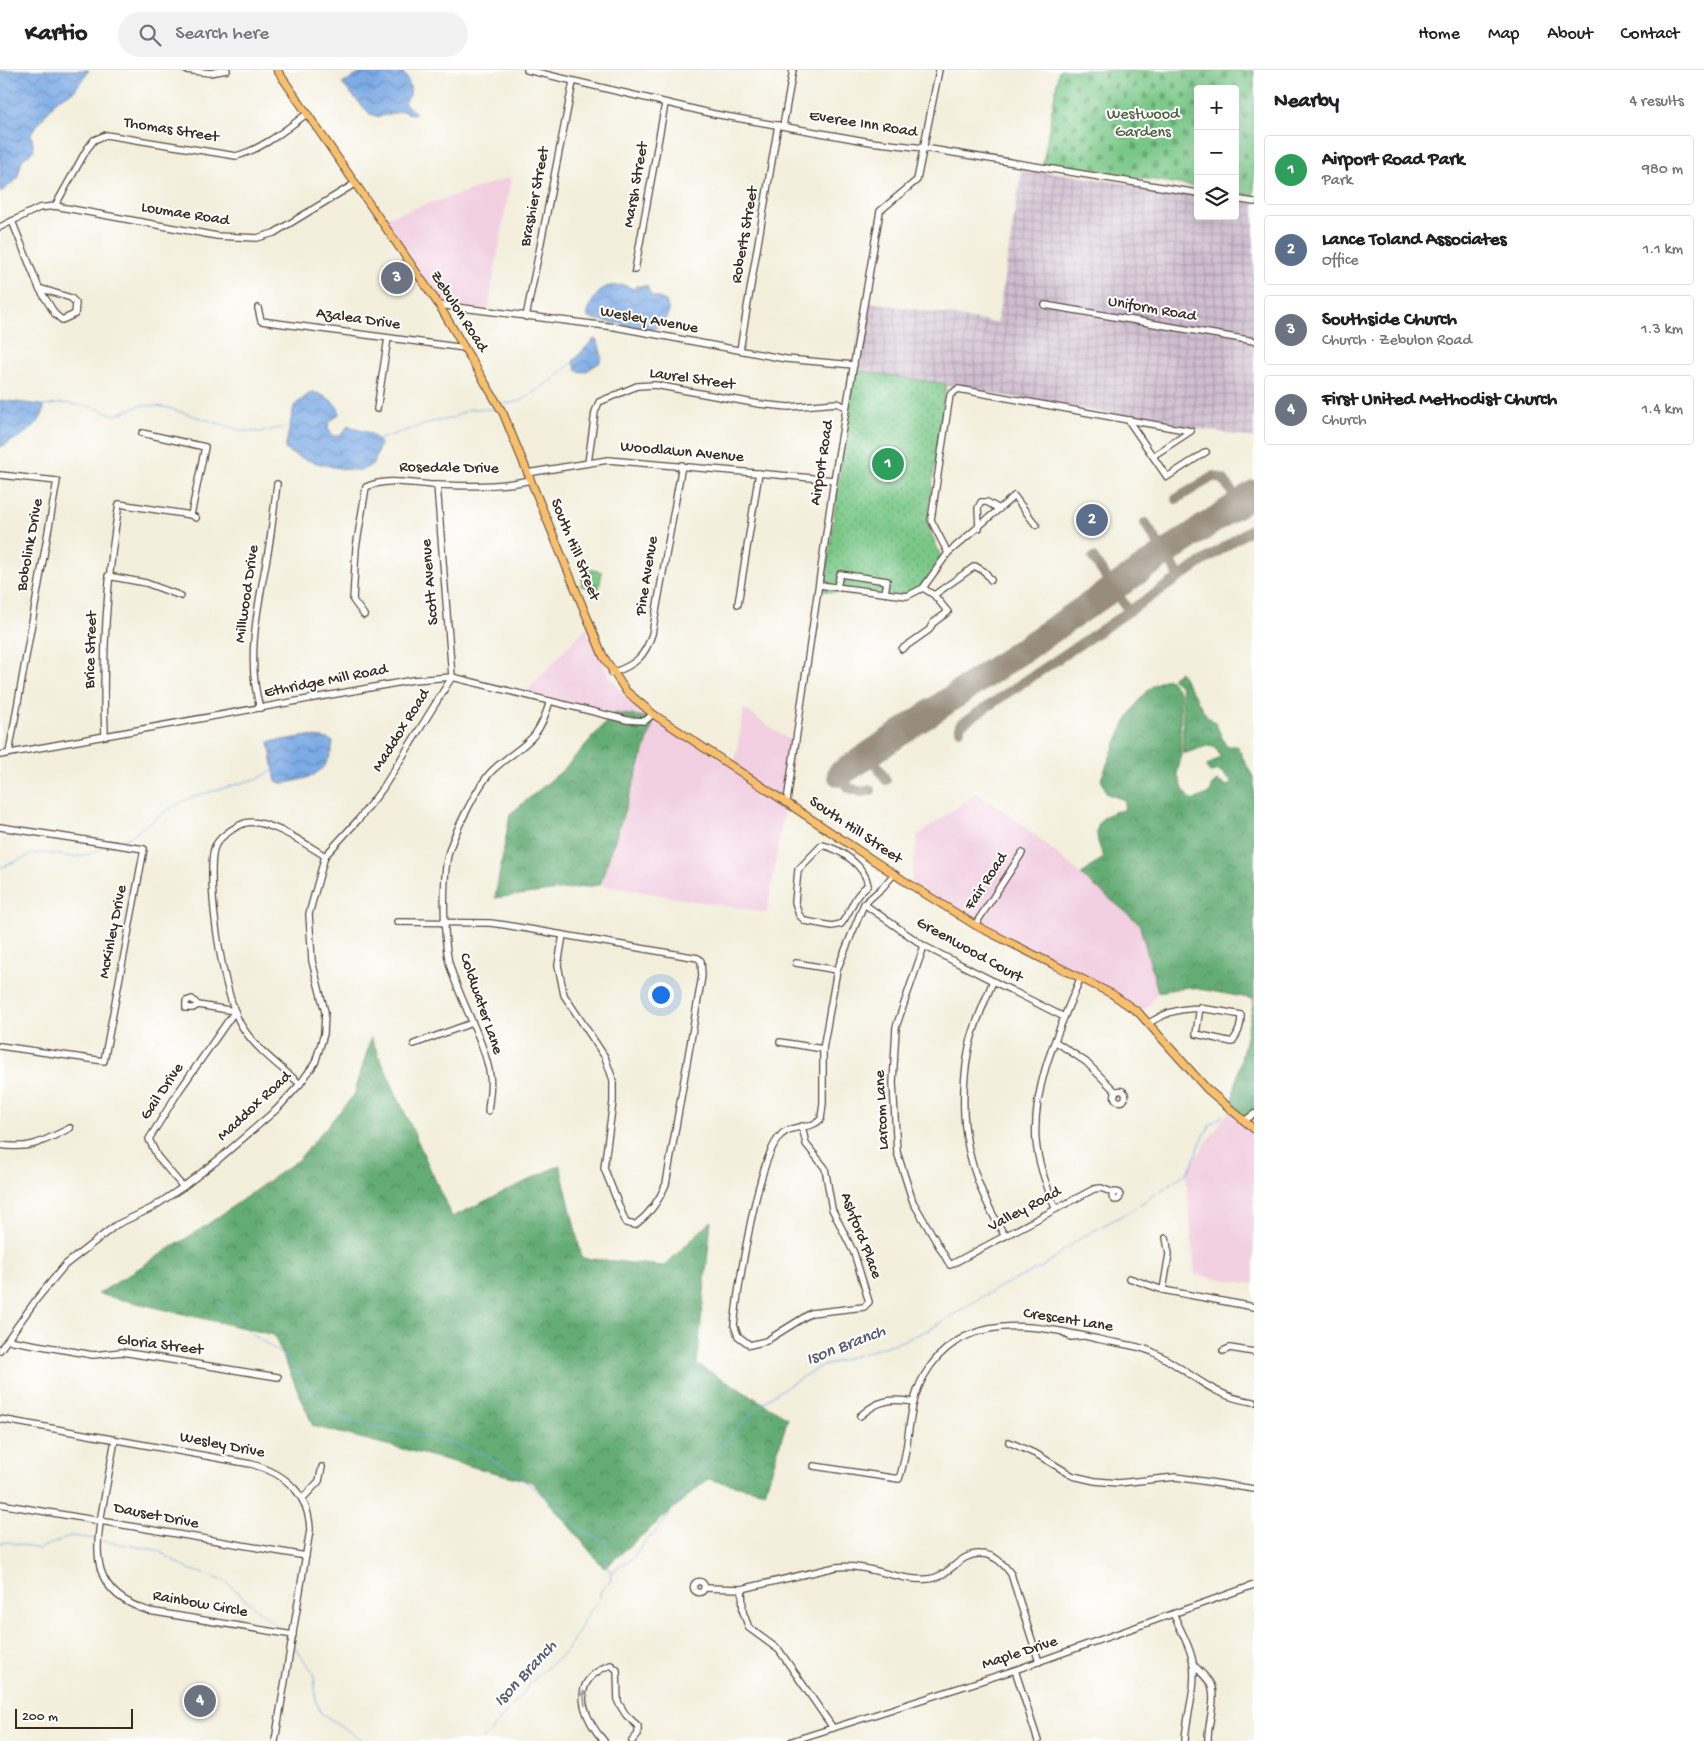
<!DOCTYPE html>
<html lang="en">
<head>
<meta charset="utf-8">
<style>
	:root { --surface:#fff; --page:#f2f2f2; --text:#202124; --muted:#757577; --line:#e0e0e0; --accent:#b45309 }
	body { margin:0; font-family:"Gochi Hand",sans-serif; background:var(--page); color:var(--text) }
	.controls { position:absolute; right:15px; top:15px; display:grid; overflow:hidden; border-radius:5px; box-shadow:0 5px 20px #0002 }
	.controls button { width:45px; height:45px; display:grid; place-items:center; padding:0; border:0; border-bottom:1px solid var(--line); background:var(--surface); color:var(--text); font:25px sans-serif }
	.scale { position:absolute; left:15px; bottom:12px; width:118px; box-sizing:border-box; padding-left:5px; border:2px solid #3b2a1e; border-top:0; font-size:14px; line-height:18px; white-space:nowrap; color:#3b2a1e; -webkit-text-stroke:4px #fff; paint-order:stroke }
	.you { position:absolute; left:660px; top:924px; width:18px; height:18px; margin:-12px; border:4px solid #fff; border-radius:50%; background:#1a73e8; box-shadow:0 0 0 8px #1a73e833 }
	.badge { display:grid; place-items:center; width:32px; height:32px; border-radius:50%; background:var(--accent); color:#fff; font-size:16px; font-weight:700 }
	.pin { position:absolute; translate:-50% -50%; border:2px solid #fff; box-shadow:0 1px 5px #0006 }
	.list { margin:0; padding:0; list-style:none }
	h2 { display:flex; justify-content:space-between; align-items:center; height:65px; margin:0; padding:0 20px; font-size:21px }
	h2 small { font-size:16px; font-weight:400; color:var(--muted) }
	.list li { display:grid; grid-template-columns:32px 1fr auto; gap:15px; align-items:center; box-sizing:border-box; height:70px; margin:0 10px 10px; padding:0 10px; border:1px solid var(--line); border-radius:5px }
	.list b { display:block; font-size:19px; white-space:nowrap }
	.list p { margin:0; font-size:16px; white-space:nowrap; color:var(--muted) }
	.list em { font-size:16px; font-style:normal; color:var(--muted) }
	.icon { flex:none; width:28px; height:28px; fill:none; stroke:currentColor; stroke-width:2; stroke-linecap:round; stroke-linejoin:round }
	.map { position:relative; flex:none; width:1254px; height:1671px; overflow:hidden }
	header { display:flex; align-items:center; gap:30px; box-sizing:border-box; height:70px; padding:0 25px; background:var(--surface); border-bottom:1px solid var(--line) }
	header strong { font-size:24px }
	nav { display:flex; gap:28px; margin-inline-start:auto; font-size:18px }
	.search { width:350px; height:45px; background:var(--page); display:flex; align-items:center; gap:12px; box-sizing:border-box; padding:0 18px; border-radius:28px; color:var(--muted); font-size:19px }
	main { display:flex }
	aside { flex:1; background:var(--surface) }
	.map>svg:first-child { display:block }
</style>
</head>
<body>
<header>
<strong>Kartio</strong>
<div class="search"><svg class="icon" aria-label="search" viewBox="0 0 24 24"><circle cx="10" cy="10" r="6"/><path d="M15 15l6 6"/></svg>Search here</div>
<nav><a>Home</a><a>Map</a><a>About</a><a>Contact</a></nav>
</header>
<main>
<div class="map">
<svg width="1254" height="1671" viewBox="0 0 1254 1671">
	<defs>
		<pattern id="industrial-grid" width="8" height="8" patternUnits="userSpaceOnUse" patternTransform="scale(1.25)"><rect width="8" height="8" fill="#cfbdcf"/><path d="M0 4h8M4 0v8" fill="none" stroke="#a99aa7"/></pattern>
		<pattern id="forest-crowns" width="20" height="18" patternUnits="userSpaceOnUse" patternTransform="scale(1.25)"><rect width="20" height="18" fill="#63ac74"/><path d="M2 6a3 3 0 1 1 6 0M12 15a3 3 0 1 1 6 0" fill="none" stroke="#538c5f"/></pattern>
		<pattern id="cemetery-stones" width="16" height="16" patternUnits="userSpaceOnUse" patternTransform="scale(1.25)"><rect width="16" height="16" fill="#7ac888"/><path d="M2 7V4a2 2 0 0 1 4 0v3zM10 15v-3a2 2 0 0 1 4 0v3z" fill="#65a36f"/></pattern>
		<pattern id="park-dots" width="8" height="8" patternUnits="userSpaceOnUse" patternTransform="scale(1.25)"><rect width="8" height="8" fill="#7ac888"/><path d="M2 2h.1M6 6h.1" fill="none" stroke="#65a36f" stroke-width="1.8" stroke-linecap="round"/></pattern>
		<pattern id="water-waves" width="16" height="10" patternUnits="userSpaceOnUse" patternTransform="scale(1.25)"><rect width="16" height="10" fill="#7baae5"/><path d="M0 5q4-4 8 0t8 0" fill="none" stroke="#668bb9"/></pattern>
	</defs>
	<rect width="100%" height="100%" fill="#fff"/>
	<filter id="ink" filterUnits="userSpaceOnUse"><feTurbulence type="fractalNoise" baseFrequency=".02" numOctaves="2"/><feDisplacementMap in="SourceGraphic" scale="10" xChannelSelector="R" yChannelSelector="G"/><feConvolveMatrix kernelMatrix="1 2 1 2 8 2 1 2 1" color-interpolation-filters="sRGB"/></filter>
	<filter id="wash" filterUnits="userSpaceOnUse"><feTurbulence type="fractalNoise" baseFrequency=".0096" numOctaves="4" result="noise"/><feDisplacementMap in="SourceGraphic" scale="20" xChannelSelector="R" yChannelSelector="G"/><feGaussianBlur stdDeviation="1.12" result="paint"/><feColorMatrix in="noise" values="0 0 0 0 0 0 0 0 0 0 0 0 0 0 0 0 0 1.4 0 .05"/><feComposite in="paint" operator="in"/></filter>
	<g filter="url(#wash)">
		<rect width="100%" height="100%" fill="#f3efdc"/>
		<g fill="#f2cfe1">
			<polygon points="511,107 488,240 437,235 381,149"/>
			<polygon points="587,556 609,607 632,633 734,697 744,639 795,674 767,843 600,815 655,648 625,645 525,623"/>
			<polygon points="977,723 1012,746 1139,853 1158,922 1141,946 1122,930 981,857 911,813 918,765"/>
			<polygon points="1230,1040 1254,1042 1254,1214 1195,1205 1186,1102"/>
		</g>
		<polygon fill="url(#industrial-grid)" points="1022,98 1198,124 1198,146 1235,146 1235,130 1254,133 1254,368 853,300 864,231 997,253"/>
		<g fill="url(#forest-crowns)" stroke="#4f6b49">
			<path d="M1180,602L1207,646L1215,652L1226,676H1237L1254,709V1042L1243,1049L1230,1040L1254,929L1188,917L1158,922L1139,853L1081,805L1104,787C1092,763 1093,744 1124,740L1125,730L1107,724L1101,709C1113,681 1136,612 1169,609L1180,622L1181,688L1177,704L1183,719L1192,731L1211,722V716L1217,711L1227,716L1232,713L1219,700L1210,702L1206,697L1220,687L1217,679L1210,675L1183,684L1182,622L1180,615L1171,608Z"/>
			<polygon points="614,643 655,648 600,815 495,828 510,744 563,700"/>
			<polygon points="371,968 452,1147 560,1095 582,1188 664,1196 711,1151 697,1294 788,1348 765,1422 708,1409 604,1498 532,1412 313,1356 274,1265 98,1224 201,1159 298,1090 354,1025"/>
		</g>
		<g fill="url(#cemetery-stones)" stroke="#5a7953">
			<polygon points="1059,0 1254,1 1254,126 1235,123 1235,19 1198,19 1198,117 1043,93"/>
			<polygon points="584,498 602,502 599,519 581,516"/>
		</g>
		<polygon fill="url(#park-dots)" stroke="#5a7953" points="853,300 946,314 927,453 941,487 924,513 912,524 882,525 879,527 824,521"/>
		<g fill="url(#water-waves)" stroke="#5b6a82">
			<polygon points="0,0 89,0 74,21 58,29 31,63 34,80 22,90 17,109 0,123"/>
			<path d="M366,0H401C406,6 414,18 409,27C408,29 405,30 404,33L416,43L411,44L402,41L379,47L370,44L342,14Z"/>
			<path d="M623,215L634,219L636,216H647L651,225L666,231L669,242L662,255L651,260L588,248C586,238 597,222 606,217C611,215 618,216 623,215Z"/>
			<polygon points="594,269 598,271 602,287 599,293 585,302 577,301 573,291"/>
			<path d="M311,322C322,323 337,332 340,343L329,353L328,359L333,366H340L349,355C361,365 368,355 380,374L374,393C369,396 365,400 360,400C344,401 296,390 285,379L294,336Z"/>
			<path d="M0,330L42,335L44,338C42,358 17,367 1,377Z"/>
			<path d="M308,666L328,669L333,672C331,696 317,707 295,711C287,713 283,714 276,712L269,672Z"/>
		</g>
		<g fill="none" stroke-linecap="round" stroke-linejoin="round">
			<g stroke="#7baae5" stroke-width="1">
				<polyline points="504,334 521,331 555,308 573,292"/>
				<polyline points="43,336 64,333 93,337 115,345 142,335 165,337 243,361 261,362 290,356"/>
				<polyline points="377,370 432,352 450,349 470,339 494,339"/>
				<polyline points="117,772 128,768 166,741 192,727 259,708 274,700"/>
				<polyline points="0,798 33,784 44,783 73,787 90,784 106,776"/>
				<polyline points="1238,1033 1254,1019"/>
				<polyline points="218,1232 252,1264 284,1286 299,1303 313,1325 335,1344 351,1352 445,1371 483,1384 514,1402 550,1432 564,1440 570,1450 583,1461 606,1472 606,1495 611,1503"/>
				<polyline points="102,1471 157,1480 186,1498 225,1511 280,1560"/>
				<polyline points="0,1473 9,1472 38,1479 70,1466 95,1469"/>
				<polyline points="293,1575 314,1603 316,1632 321,1643 364,1671"/>
				<polyline points="482,1671 539,1604 567,1581 589,1541 597,1534 602,1519 610,1512 611,1503 634,1487 647,1469 657,1461 696,1406 737,1358 770,1327 817,1298 908,1269 930,1259 995,1219 1042,1197 1082,1167 1132,1140 1189,1101 1204,1065 1211,1054 1223,1046"/>
			</g>
			<g stroke="#978c7d" stroke-width="10">
				<polyline points="1176,429 1214,406 1224,410 1239,433"/>
				<polyline points="1145,453 1180,507"/>
				<polyline points="1093,488 1129,541"/>
				<polyline points="960,660 960,655 1254,457"/>
				<polyline points="870,684 886,710"/>
				<polyline points="840,704 849,718 862,722 871,720"/>
			</g>
			<polyline stroke="#978c7d" stroke-width="26" points="840,704 1254,423"/>
		</g>
	</g>
	<g filter="url(#ink)">
		<g fill="none" stroke-linecap="round" stroke-linejoin="round">
			<g stroke="#57483a" stroke-width="8">
				<g id="minor">
					<polyline points="186,0 210,3 227,0"/>
					<polyline points="527,0 714,44 871,72 924,78 1198,123"/>
					<polyline points="783,56 793,0"/>
					<polyline points="1235,129 1254,132"/>
					<path d="M55,136L87,79L94,70L106,65L236,86C263,79 286,59 308,43"/>
					<polyline points="12,151 39,218"/>
					<polyline points="0,157 39,138 55,136 217,166 257,168 274,163 356,113"/>
					<polyline points="635,200 665,34"/>
					<polygon points="39,218 71,228 76,233 75,244 62,250 55,244"/>
					<polyline points="439,235 615,257 786,289 854,295"/>
					<polyline points="1045,235 1254,271"/>
					<polyline points="258,238 261,251 465,278"/>
					<polyline points="526,247 573,12"/>
					<polyline points="740,280 778,55"/>
					<polyline points="377,339 388,268"/>
					<polyline points="1128,350 1191,361 1153,386"/>
					<polyline points="142,363 205,377 191,445"/>
					<polyline points="588,393 595,342 599,332 637,316 655,315 759,334 789,337 837,333 846,337"/>
					<polyline points="527,403 608,390 834,410"/>
					<polyline points="0,405 57,411 9,683"/>
					<polyline points="979,458 978,438 981,432 987,432 999,439"/>
					<polyline points="948,483 1014,426 1036,455"/>
					<polyline points="108,506 146,513 181,526"/>
					<polyline points="819,515 907,526 923,518 948,483 931,450 950,325 958,319 1128,350 1167,407 1206,382"/>
					<polyline points="837,517 840,504 887,511 885,523"/>
					<polyline points="934,525 975,496 985,502 991,510"/>
					<polyline points="738,534 759,403"/>
					<path d="M364,545L353,530L356,478L366,417C388,407 411,414 434,415C465,416 501,417 530,410"/>
					<polyline points="902,579 929,560 933,553 948,542 934,525 923,518"/>
					<path d="M612,603C635,595 645,587 652,564L682,395"/>
					<path d="M260,638C245,587 259,533 268,482C272,460 274,437 277,414"/>
					<path d="M105,666C102,586 106,513 119,434L191,445L196,448"/>
					<polyline points="0,685 413,610 452,607 627,650 645,651 653,644"/>
					<polyline points="787,731 834,410 880,141 917,110 939,0"/>
					<polyline points="0,757 144,779 104,991 0,976"/>
					<path d="M822,775C841,779 865,796 868,815C852,827 853,839 841,854L832,856L805,851L799,845L795,832L798,800Z"/>
					<polyline points="864,834 924,876 1064,947"/>
					<path d="M397,852L490,853L505,855L698,888L701,891L702,906L666,1114C659,1131 650,1144 635,1155L626,1153L604,1098L613,1032V1010L605,987L564,925L558,895L563,865"/>
					<polyline points="975,855 1022,783"/>
					<polyline points="924,876 896,957 893,1013 897,1082 913,1132 950,1195 1094,1119 1101,1118 1114,1123"/>
					<polyline points="796,893 837,900"/>
					<path d="M993,911C984,934 972,959 968,983C956,1053 969,1107 1005,1166"/>
					<path d="M1149,953C1181,932 1206,938 1241,945C1241,956 1239,963 1232,972L1196,964L1200,937"/>
					<polyline points="780,972 823,979"/>
					<polyline points="1056,972 1086,992 1116,1022"/>
					<polyline points="414,974 472,953"/>
					<path d="M300,1014C281,997 257,980 243,958C223,929 206,814 214,779C217,768 234,757 245,753C266,747 307,775 325,786"/>
					<circle cx="1120" cy="1026" r="5.5"/>
					<path d="M488,1041C489,1029 492,1018 490,1006C485,971 460,931 450,896C443,873 443,813 447,790C450,770 479,712 494,699C524,672 537,675 550,631"/>
					<polyline points="1244,1051 1254,1044"/>
					<path d="M802,1056L806,1074L825,1098L832,1139L854,1183L869,1232L864,1237L811,1243L766,1271L750,1275L738,1266L734,1255C738,1219 757,1090 780,1066C791,1053 810,1061 821,1049L823,1033V979L837,900L864,834L883,817L894,804"/>
					<path d="M0,1075C30,1080 44,1071 70,1058"/>
					<polyline points="183,1117 157,1086 149,1069 179,1021 235,941 198,935 193,938 186,938 186,931 192,929 198,935"/>
					<circle cx="1116" cy="1126" r="4"/>
					<path d="M1055,1138C1047,1116 1038,1094 1036,1071C1032,1015 1059,960 1080,909"/>
					<polyline points="1129,1208 1163,1220 1254,1237"/>
					<polyline points="1163,1220 1169,1184 1166,1168"/>
					<polyline points="1063,1262 1071,1267 1082,1266"/>
					<polyline points="8,1270 93,1285 122,1282 278,1307"/>
					<polyline points="0,1280 36,1230 65,1195 116,1155 152,1138 183,1117 219,1089 277,1039 300,1014 315,993 324,964 325,942 312,891 309,844 325,786 359,749 383,718 452,607 437,415"/>
					<polyline points="1223,1281 1230,1278 1254,1282"/>
					<path d="M860,1346C878,1330 891,1328 914,1332"/>
					<path d="M0,1349L251,1394C285,1403 309,1424 310,1460L275,1671"/>
					<path d="M115,1370C111,1392 107,1413 103,1435C94,1485 91,1523 149,1541L293,1565"/>
					<polyline points="1009,1372 1038,1385 1073,1406 1095,1411 1118,1413 1176,1407 1254,1419"/>
					<path d="M814,1396L899,1409C911,1376 906,1337 924,1306C962,1239 1036,1255 1098,1269C1117,1274 1135,1274 1153,1282C1190,1300 1210,1327 1254,1332"/>
					<polyline points="303,1428 319,1411 322,1397"/>
					<polyline points="0,1434 306,1486"/>
					<circle cx="699" cy="1517" r="5.5"/>
					<path d="M704,1518L742,1519L836,1497C868,1493 899,1512 928,1509C949,1508 959,1483 980,1484C994,1484 1003,1493 1011,1504L1039,1592"/>
					<polyline points="742,1519 743,1542 749,1558 779,1580 833,1658"/>
					<path d="M1174,1545C1180,1560 1191,1577 1193,1593C1197,1619 1186,1645 1185,1671"/>
					<path d="M1193,1594C1198,1600 1208,1608 1211,1615C1217,1632 1207,1654 1208,1671"/>
					<polyline points="1015,1600 1038,1671"/>
					<path d="M604,1671C588,1653 570,1620 597,1602C602,1599 605,1596 611,1595L617,1600L618,1632L626,1645L638,1656V1664L632,1671"/>
					<polyline points="792,1671 1015,1600 1254,1515"/>
				</g>
			</g>
			<g stroke="#57483a" stroke-width="9">
				<polyline id="major" points="277,0 439,235 503,343 603,586 626,621 653,644 903,810 975,855 1112,924 1138,942 1207,1019 1254,1059"/>
			</g>
			<use href="#minor" stroke="#fff" stroke-width="5.5"/>
			<use href="#major" stroke="#f9bf6d" stroke-width="7"/>
		</g>
		<defs><path id="oneway-shaft" d="M-6 0H5M1.5-3L5.5 0L1.5 3" fill="none" stroke-width="1.6" stroke-linecap="round" stroke-linejoin="round" transform="scale(1.25)"/></defs>
		<use stroke="#a79f9a" href="#oneway-shaft" transform="translate(584 1628) rotate(-96)"/>
	</g>
	<g text-anchor="middle" dominant-baseline="central" stroke-width="4" stroke-linejoin="round" paint-order="stroke">
		<g font-size="16" fill="#516143" stroke="#fff">
			<text x="1143" y="45">Westwood<tspan x="1143" dy="18">Gardens</tspan></text>
		</g>
		<g font-size="16" fill="#3b2a1e" stroke="#fff">
			<text transform="translate(863 55) rotate(9)">Everee Inn Road</text>
			<text transform="translate(171 61) rotate(9)">Thomas Street</text>
			<text transform="translate(637 115) rotate(-80)">Marsh Street</text>
			<text transform="translate(536 127) rotate(-79)">Brashier Street</text>
			<text transform="translate(185 145) rotate(9)">Loumae Road</text>
			<text transform="translate(746 165) rotate(-80)">Roberts Street</text>
			<text transform="translate(1152 240) rotate(10)">Uniform Road</text>
			<text transform="translate(458 242) rotate(57)">Zebulon Road</text>
			<text transform="translate(358 250) rotate(8)">Azalea Drive</text>
			<text transform="translate(649 251) rotate(10)">Wesley Avenue</text>
			<text transform="translate(692 310) rotate(8)">Laurel Street</text>
			<text transform="translate(682 383) rotate(5)">Woodlawn Avenue</text>
			<text transform="translate(823 393) rotate(-81)">Airport Road</text>
			<text transform="translate(449 399) rotate(1)">Rosedale Drive</text>
			<text transform="translate(31 475) rotate(-80)">Bobolink Drive</text>
			<text transform="translate(574 480) rotate(68)">South Hill Street</text>
			<text transform="translate(648 506) rotate(-81)">Pine Avenue</text>
			<text transform="translate(431 512) rotate(-95)">Scott Avenue</text>
			<text transform="translate(248 524) rotate(-82)">Millwood Drive</text>
			<text transform="translate(92 580) rotate(-88)">Brice Street</text>
			<text transform="translate(326 612) rotate(-11)">Ethridge Mill Road</text>
			<text transform="translate(402 661) rotate(-58)">Maddox Road</text>
			<text transform="translate(855 761) rotate(34)">South Hill Street</text>
			<text transform="translate(987 812) rotate(-57)">Fair Road</text>
			<text transform="translate(114 862) rotate(-79)">McKinley Drive</text>
			<text transform="translate(969 881) rotate(29)">Greenwood Court</text>
			<text transform="translate(480 934) rotate(71)">Coldwater Lane</text>
			<text transform="translate(163 1022) rotate(-56)">Gail Drive</text>
			<text transform="translate(255 1037) rotate(-43)">Maddox Road</text>
			<text transform="translate(883 1040) rotate(-93)">Larcom Lane</text>
			<text transform="translate(1025 1140) rotate(-28)">Valley Road</text>
			<text transform="translate(860 1166) rotate(69)">Ashford Place</text>
			<text transform="translate(1068 1251) rotate(9)">Crescent Lane</text>
			<text transform="translate(160 1276) rotate(7)">Gloria Street</text>
			<text transform="translate(222 1376) rotate(11)">Wesley Drive</text>
			<text transform="translate(156 1447) rotate(11)">Dauset Drive</text>
			<text transform="translate(200 1535) rotate(10)">Rainbow Circle</text>
			<text transform="translate(1020 1584) rotate(-18)">Maple Drive</text>
		</g>
		<g font-size="18" font-style="italic" fill="#555d6e" stroke="#fff">
			<text transform="translate(846 1276) rotate(-21)">Ison Branch</text>
			<text transform="translate(526 1604) rotate(-47)">Ison Branch</text>
		</g>
	</g>
</svg>
<div class="controls">
<button>+</button>
<button>−</button>
<button><svg class="icon" aria-label="layers" viewBox="0 0 24 24"><path d="M12 4l9 5-9 5-9-5zM3 14l9 5 9-5"/></svg></button>
</div>
<div class="scale">200 m</div>
<div class="you"></div>
<div class="pin badge" style="left:888px;top:394px;background:#2e9e5b">1</div>
<div class="pin badge" style="left:1092px;top:450px;background:#5c6f8a">2</div>
<div class="pin badge" style="left:397px;top:208px;background:#6b7280">3</div>
<div class="pin badge" style="left:200px;top:1631px;background:#6b7280">4</div>
</div>
<aside>
<h2>Nearby<small>4 results</small></h2>
<ul class="list">
<li><span class="badge" style="background:#2e9e5b">1</span><div><b>Airport Road Park</b><p>Park</p></div><em>980 m</em></li>
<li><span class="badge" style="background:#5c6f8a">2</span><div><b>Lance Toland Associates</b><p>Office</p></div><em>1.1 km</em></li>
<li><span class="badge" style="background:#6b7280">3</span><div><b>Southside Church</b><p>Church · Zebulon Road</p></div><em>1.3 km</em></li>
<li><span class="badge" style="background:#6b7280">4</span><div><b>First United Methodist Church</b><p>Church</p></div><em>1.4 km</em></li>
</ul>
</aside>
</main>
</body>
</html>
